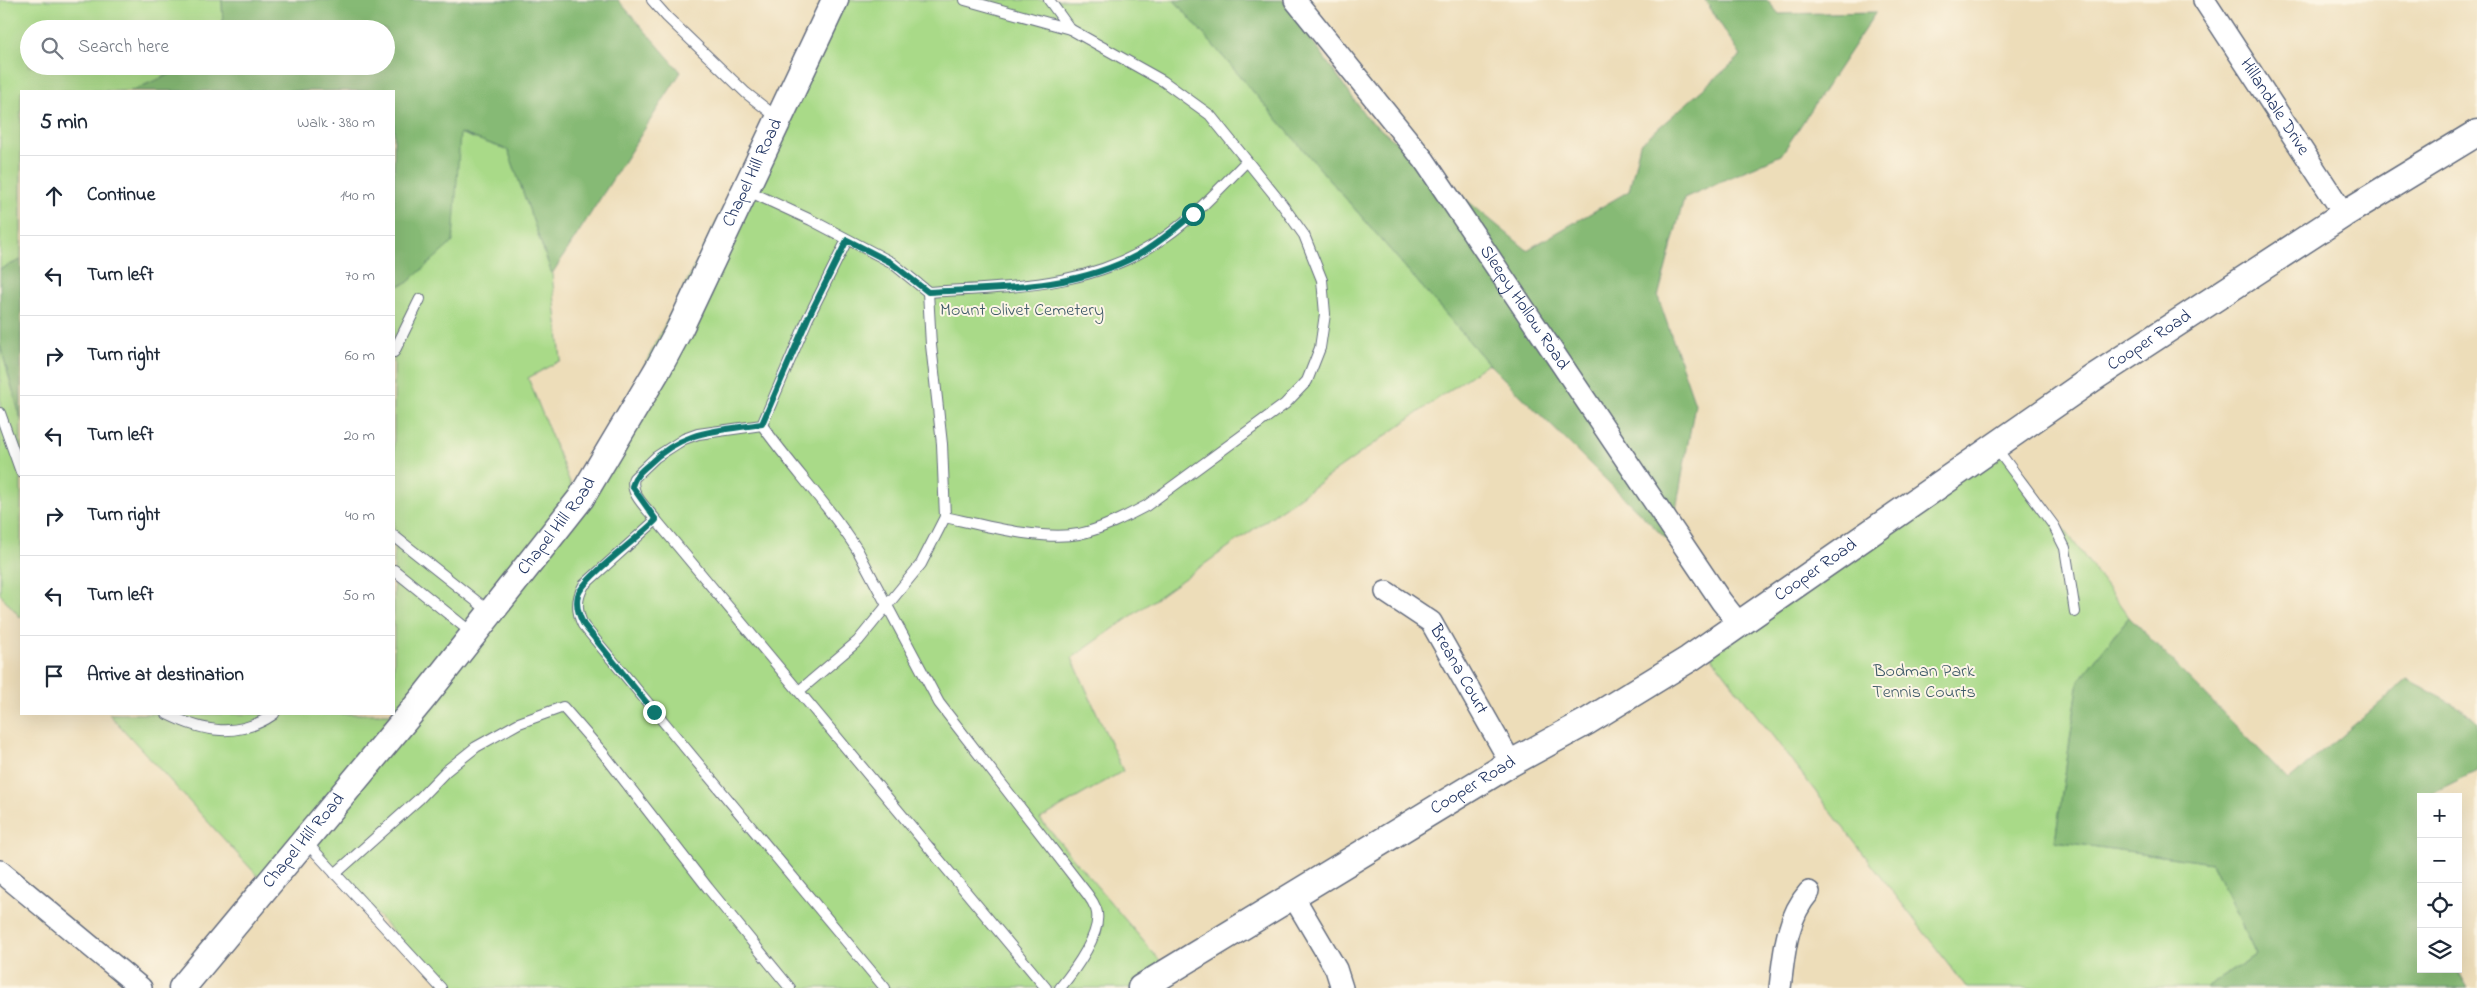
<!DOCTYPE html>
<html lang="en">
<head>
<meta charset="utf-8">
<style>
	:root { --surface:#fff; --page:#f2f2f3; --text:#1f2937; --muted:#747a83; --line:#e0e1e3 }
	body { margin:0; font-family:"Indie Flower",sans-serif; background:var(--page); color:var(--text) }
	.controls { position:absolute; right:15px; bottom:15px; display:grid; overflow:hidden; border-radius:0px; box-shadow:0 5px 20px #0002 }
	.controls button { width:45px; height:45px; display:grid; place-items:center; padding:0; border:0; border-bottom:1px solid var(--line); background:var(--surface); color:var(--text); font:25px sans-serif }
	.stop { position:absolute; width:15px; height:15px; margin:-11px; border:4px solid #0f766e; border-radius:50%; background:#fff }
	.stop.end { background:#0f766e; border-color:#fff; box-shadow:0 1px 5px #0008 }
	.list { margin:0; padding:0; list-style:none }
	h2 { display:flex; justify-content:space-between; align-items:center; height:65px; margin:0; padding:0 20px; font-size:21px }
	h2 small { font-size:16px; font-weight:400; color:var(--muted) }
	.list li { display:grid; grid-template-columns:32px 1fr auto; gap:15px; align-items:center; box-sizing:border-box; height:80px; padding:0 20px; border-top:1px solid var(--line) }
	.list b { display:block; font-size:19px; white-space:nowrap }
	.list em { font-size:16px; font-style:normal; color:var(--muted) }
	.icon { flex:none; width:28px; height:28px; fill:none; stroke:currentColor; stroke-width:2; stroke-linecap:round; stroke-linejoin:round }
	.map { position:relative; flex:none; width:2477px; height:988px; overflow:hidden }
	.search { position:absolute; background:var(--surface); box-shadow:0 5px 20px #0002; left:20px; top:20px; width:375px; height:55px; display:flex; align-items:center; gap:12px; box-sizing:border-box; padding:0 18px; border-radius:28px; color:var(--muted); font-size:19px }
	.panel { position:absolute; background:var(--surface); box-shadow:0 5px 20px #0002; left:20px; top:90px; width:375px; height:625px; border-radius:0px }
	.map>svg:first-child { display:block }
</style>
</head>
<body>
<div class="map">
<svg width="2477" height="988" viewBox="0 0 2477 988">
	<rect width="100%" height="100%" fill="#fcf5e5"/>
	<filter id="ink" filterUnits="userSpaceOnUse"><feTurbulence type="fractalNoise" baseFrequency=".02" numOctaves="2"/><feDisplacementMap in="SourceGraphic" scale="10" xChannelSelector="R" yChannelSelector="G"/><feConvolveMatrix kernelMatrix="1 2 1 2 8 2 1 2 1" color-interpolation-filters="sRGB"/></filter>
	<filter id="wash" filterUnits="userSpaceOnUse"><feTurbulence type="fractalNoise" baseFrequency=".0096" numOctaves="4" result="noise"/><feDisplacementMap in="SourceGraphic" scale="20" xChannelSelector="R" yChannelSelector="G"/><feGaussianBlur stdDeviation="1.12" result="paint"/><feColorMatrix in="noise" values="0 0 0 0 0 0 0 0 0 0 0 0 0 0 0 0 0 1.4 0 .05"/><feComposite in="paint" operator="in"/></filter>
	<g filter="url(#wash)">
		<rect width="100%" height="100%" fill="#edddb9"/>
		<g fill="#a9da88" stroke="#628473">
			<polygon points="0,0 222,0 223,29 29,29 29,66 189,66 131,91 21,91 21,260 0,269"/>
			<polygon points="828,0 1174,0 1488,363 1072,658 1123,771 1040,819 1167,969 1136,988 445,988 306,838 266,885 109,714 394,714 394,287 407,283 452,242 459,133 508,150 552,274 561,360 528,378 577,500"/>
			<polygon points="0,345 21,419 21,618 0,594"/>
			<polygon points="2003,446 2129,617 2079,680 2055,841 2212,863 2256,955 2205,988 1967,988 1704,647"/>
		</g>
		<g fill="#86ba74" stroke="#507469">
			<polygon points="222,0 618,0 681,72 552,274 508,150 460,133 453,242 407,283 394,287 394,91 131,91 189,66 386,66 386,29 223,29"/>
			<polygon points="1174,0 1283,0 1367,118 1527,250 1629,191 1640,144 1741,56 1705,0 1767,0 1779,14 1876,12 1781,155 1684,198 1658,297 1695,404 1670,543 1488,363"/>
			<polygon points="21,260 21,419 0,345 0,269"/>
			<polygon points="2129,617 2289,780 2407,680 2464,710 2477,722 2477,771 2434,792 2433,797 2421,797 2421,880 2417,904 2421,910 2421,969 2457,969 2468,988 2205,988 2256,955 2212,863 2055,841 2079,680"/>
		</g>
	</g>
	<g filter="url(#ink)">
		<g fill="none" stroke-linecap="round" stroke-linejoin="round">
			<g stroke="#646c7e" stroke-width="12">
				<g id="service">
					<polyline points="652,0 667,17 746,93 779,119"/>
					<polyline points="965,0 1070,29 1049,0"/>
					<path d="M746,190L811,220L891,262L928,292C1011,287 1095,288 1165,237C1195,216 1220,188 1246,162"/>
					<path d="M847,240L808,318L762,425L698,434L684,439L656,457L634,478C629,494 647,508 656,520L1046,988"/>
					<polyline points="394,352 420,299"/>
					<polyline points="0,413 21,472"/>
					<path d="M762,425C792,468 830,506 858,551L939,703L1088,895C1091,899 1094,904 1096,909C1104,931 1074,971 1060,988"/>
					<polyline points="1996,448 2054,526 2065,548 2075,612"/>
					<path d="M945,517C982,525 1042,541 1079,534C1102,529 1125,517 1146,506L1285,404L1307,381L1320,348L1325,314L1322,280L1304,235L1281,203L1210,115L1163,81L1070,29"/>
					<path d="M656,520L584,585C576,599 576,611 583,625L885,988"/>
					<polyline points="394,536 490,612"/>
					<polyline points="394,570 472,633"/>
					<polyline points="799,691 858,641 921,564 945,517 942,444 931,345 928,292"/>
					<path d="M167,714C203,732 238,739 274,714"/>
					<polyline points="305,841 441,988"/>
					<polyline points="335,874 419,799 446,771 476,747 519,723 563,707 603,753 708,888 790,988"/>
				</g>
			</g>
			<g stroke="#646c7e" stroke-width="24">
				<g id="minor">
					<path id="s1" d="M1295,0L1424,160L1721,601L1740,625"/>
					<path id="s2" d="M2204,0L2344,214"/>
					<path id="s3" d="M1386,592L1431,622L1511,763"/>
					<polyline points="0,871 141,988"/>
					<polyline points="1293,896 1336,969 1342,988"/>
					<path d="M1780,988C1784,955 1786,918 1809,892"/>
				</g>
			</g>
			<g stroke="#646c7e" stroke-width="29">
				<g id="tertiary">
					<path id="s4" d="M182,988L424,697L581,498L658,369L680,328L835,0"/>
					<path id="s5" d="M1141,988L1511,763L1588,721L1689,659L2093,378L2344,214L2477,133"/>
				</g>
			</g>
			<use href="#service" stroke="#fff" stroke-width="10"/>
			<use href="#minor" stroke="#fff" stroke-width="21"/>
			<use href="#tertiary" stroke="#fff" stroke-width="26"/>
		</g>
	</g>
	<g fill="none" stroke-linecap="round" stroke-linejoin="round" filter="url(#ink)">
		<path stroke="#0f766e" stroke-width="6" d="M654,712L584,625C579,616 575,606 578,595C584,577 640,537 656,520L632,486C635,476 641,471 648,465C683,430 716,431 762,424L808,318L847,240L890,262L928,292C999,288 1074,290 1138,255C1158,244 1176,228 1193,214"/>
	</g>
	<g text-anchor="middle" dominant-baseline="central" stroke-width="4" stroke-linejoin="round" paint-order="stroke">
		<g font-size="18" fill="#1b2f5e" stroke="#fcf5e5">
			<text stroke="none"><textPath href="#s2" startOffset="128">Hillandale Drive</textPath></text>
			<text stroke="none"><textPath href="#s4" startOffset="1000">Chapel Hill Road</textPath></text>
			<text stroke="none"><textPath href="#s1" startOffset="384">Sleepy Hollow Road</textPath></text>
			<text stroke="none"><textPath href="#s5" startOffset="1199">Cooper Road</textPath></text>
			<text stroke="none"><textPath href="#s4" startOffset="595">Chapel Hill Road</textPath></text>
			<text stroke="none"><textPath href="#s5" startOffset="794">Cooper Road</textPath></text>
			<text stroke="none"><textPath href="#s3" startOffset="109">Breana Court</textPath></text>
			<text stroke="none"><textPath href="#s5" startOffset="389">Cooper Road</textPath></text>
			<text stroke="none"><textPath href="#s4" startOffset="191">Chapel Hill Road</textPath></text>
		</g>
		<g font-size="18" fill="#3e5a68" stroke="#fcf5e5">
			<text x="1022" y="311">Mount Olivet Cemetery</text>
			<text x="1924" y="672">Bodman Park<tspan x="1924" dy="21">Tennis Courts</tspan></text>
		</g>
	</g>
</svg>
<div class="controls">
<button>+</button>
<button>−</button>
<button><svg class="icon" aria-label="locate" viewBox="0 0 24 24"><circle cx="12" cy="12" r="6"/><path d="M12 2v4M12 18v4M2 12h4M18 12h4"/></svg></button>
<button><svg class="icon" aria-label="layers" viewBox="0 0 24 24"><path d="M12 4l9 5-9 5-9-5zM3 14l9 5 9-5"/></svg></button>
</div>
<div class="stop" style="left:1193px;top:214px"></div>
<div class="stop end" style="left:654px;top:712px"></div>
<div class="search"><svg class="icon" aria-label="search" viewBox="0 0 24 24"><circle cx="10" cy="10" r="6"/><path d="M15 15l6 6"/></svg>Search here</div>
<section class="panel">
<h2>5 min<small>Walk · 380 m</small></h2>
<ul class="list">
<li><svg class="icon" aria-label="ahead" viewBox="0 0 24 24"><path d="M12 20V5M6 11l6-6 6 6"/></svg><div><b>Continue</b></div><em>140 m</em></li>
<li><svg class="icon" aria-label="left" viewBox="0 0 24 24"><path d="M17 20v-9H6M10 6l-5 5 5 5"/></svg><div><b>Turn left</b></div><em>70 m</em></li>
<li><svg class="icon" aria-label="right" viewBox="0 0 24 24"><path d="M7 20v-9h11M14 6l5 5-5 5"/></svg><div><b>Turn right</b></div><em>60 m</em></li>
<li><svg class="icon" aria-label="left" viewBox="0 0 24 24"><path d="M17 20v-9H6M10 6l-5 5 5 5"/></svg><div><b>Turn left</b></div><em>20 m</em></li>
<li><svg class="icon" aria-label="right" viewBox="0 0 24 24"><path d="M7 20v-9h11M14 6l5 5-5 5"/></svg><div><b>Turn right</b></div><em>40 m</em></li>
<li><svg class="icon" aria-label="left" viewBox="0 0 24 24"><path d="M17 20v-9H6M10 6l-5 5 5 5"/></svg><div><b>Turn left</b></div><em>50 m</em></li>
<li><svg class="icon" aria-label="arrive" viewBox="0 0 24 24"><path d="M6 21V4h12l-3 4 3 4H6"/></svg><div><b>Arrive at destination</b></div></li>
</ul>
</section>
</div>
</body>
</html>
